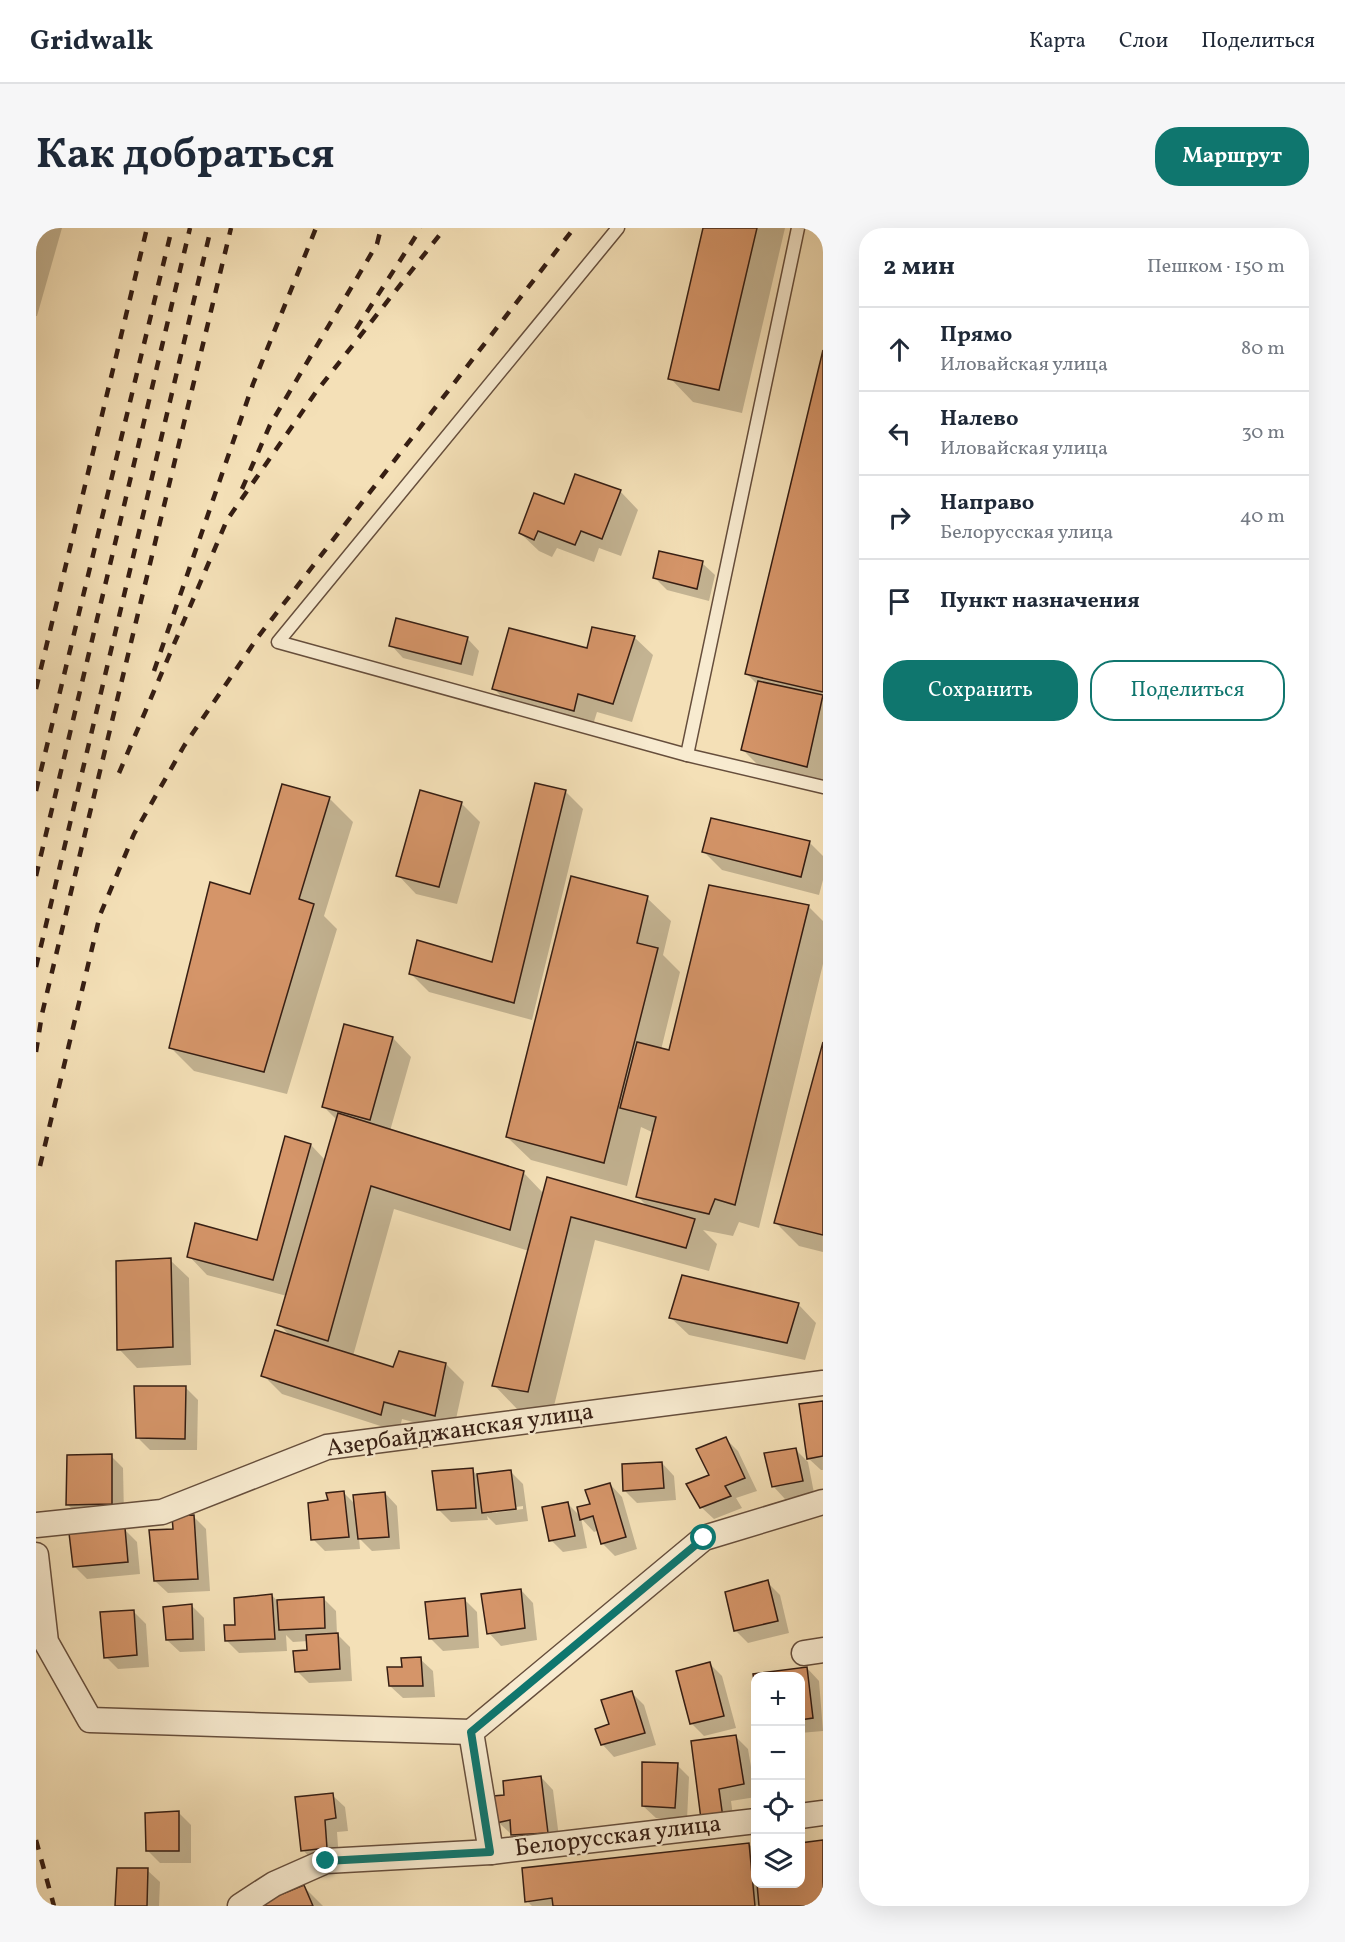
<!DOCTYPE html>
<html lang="ru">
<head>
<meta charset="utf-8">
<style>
	:root { --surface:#fff; --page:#f6f6f7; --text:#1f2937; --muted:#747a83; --line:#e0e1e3; --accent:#0f766e }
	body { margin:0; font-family:Vollkorn,serif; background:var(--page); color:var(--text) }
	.controls { position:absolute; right:18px; bottom:18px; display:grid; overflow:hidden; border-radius:12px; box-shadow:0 6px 24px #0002 }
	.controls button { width:54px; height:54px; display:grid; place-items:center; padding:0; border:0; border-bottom:2px solid var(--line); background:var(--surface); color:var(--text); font:30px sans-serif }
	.stop { position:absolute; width:18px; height:18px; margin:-14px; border:4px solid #0f766e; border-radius:50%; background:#fff }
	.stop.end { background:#0f766e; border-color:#fff; box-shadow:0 2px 6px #0008 }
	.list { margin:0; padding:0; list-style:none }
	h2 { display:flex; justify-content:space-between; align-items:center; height:78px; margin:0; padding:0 24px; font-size:26px }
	h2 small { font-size:20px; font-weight:400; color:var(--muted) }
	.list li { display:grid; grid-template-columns:39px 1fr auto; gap:18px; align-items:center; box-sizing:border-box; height:84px; padding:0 24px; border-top:2px solid var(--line) }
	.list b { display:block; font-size:22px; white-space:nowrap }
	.list p { margin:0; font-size:20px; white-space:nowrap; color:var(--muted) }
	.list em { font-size:20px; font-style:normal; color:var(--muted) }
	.actions { display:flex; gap:12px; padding:18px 24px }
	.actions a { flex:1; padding:14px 0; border:2px solid var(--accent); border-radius:24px; text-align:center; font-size:21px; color:var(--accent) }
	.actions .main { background:var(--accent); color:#fff }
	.icon { flex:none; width:33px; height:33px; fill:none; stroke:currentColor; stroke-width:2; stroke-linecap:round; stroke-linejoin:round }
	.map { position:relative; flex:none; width:787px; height:1678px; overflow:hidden; border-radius:24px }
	header { display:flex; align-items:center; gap:36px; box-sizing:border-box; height:84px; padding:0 30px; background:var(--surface); border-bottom:2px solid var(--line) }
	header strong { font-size:28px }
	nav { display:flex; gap:33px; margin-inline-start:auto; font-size:21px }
	.intro { display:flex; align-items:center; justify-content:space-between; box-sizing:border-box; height:144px; padding:0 36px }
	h1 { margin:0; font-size:42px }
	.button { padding:15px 27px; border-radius:24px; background:var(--accent); color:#fff; font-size:21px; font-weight:700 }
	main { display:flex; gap:36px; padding:0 36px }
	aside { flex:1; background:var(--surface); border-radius:24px; box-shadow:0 6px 24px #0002 }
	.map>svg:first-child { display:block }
</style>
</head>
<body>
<header>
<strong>Gridwalk</strong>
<nav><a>Карта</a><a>Слои</a><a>Поделиться</a></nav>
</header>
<div class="intro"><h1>Как добраться</h1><a class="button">Маршрут</a></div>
<main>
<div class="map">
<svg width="787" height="1678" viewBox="0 0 787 1678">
	<rect width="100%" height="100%" fill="#f4e0b7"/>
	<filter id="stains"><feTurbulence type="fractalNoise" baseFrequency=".00333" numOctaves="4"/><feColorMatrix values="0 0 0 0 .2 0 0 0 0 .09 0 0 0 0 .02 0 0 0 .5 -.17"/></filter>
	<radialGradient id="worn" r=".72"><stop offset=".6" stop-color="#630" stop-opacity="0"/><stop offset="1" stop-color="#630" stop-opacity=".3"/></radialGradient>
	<g fill="#0003" fill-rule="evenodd">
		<polygon points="0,0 26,0 1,88 0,88"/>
		<polygon points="668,0 749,0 706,185 657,174 634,150"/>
		<polygon points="787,129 787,556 725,540 707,522 723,458 711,446"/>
		<polygon points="584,263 602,282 585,328 563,320 558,334 521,320 516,329 503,323 484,305 529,278"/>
		<polygon points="666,335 679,347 673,373 631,362 619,350"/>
		<polygon points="598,409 617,427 596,494 561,484 556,500 476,479 458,461 552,422"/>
		<polygon points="431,410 443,423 437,448 367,430 355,417"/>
		<polygon points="529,563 547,581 496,792 393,764 375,746 457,735"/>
		<polygon points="293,570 317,594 288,688 301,701 251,866 158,843 135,820 215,667"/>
		<polygon points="425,575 444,594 421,676 380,666 362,647"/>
		<polygon points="773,614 787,628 787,652 783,667 686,642 668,624"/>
		<polygon points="611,670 635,693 627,727 644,744 625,822 634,824 772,678 787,693 787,736 723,1000 703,994 697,1008 667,1002 681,1016 673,1043 559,1012 516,1186 481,1181 458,1157 493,1023 358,981 317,1128 358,1141 410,1136 428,1154 417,1205 366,1191 363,1204 246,1166 227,1147 255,1109 243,1096 251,1068 171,1047 153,1028 222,1014 250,910 275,917 290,933 302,893 287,878 357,810 375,829 354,903 487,944 508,966 612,979 602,969 618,905 605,899 591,958 495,932 471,909"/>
		<polygon points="787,820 787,1024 763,1018 740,995"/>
		<polygon points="134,1032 153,1050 155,1137 101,1140 83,1121"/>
		<polygon points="762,1076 780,1095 769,1132 653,1107 634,1089"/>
		<polygon points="149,1159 162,1172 161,1222 114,1222 102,1210"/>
		<polygon points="787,1174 787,1242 785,1242 772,1230"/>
		<polygon points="690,1211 702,1223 721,1263 700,1270 706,1280 678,1291 665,1279"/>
		<polygon points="759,1221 772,1234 778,1265 749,1271 737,1258"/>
		<polygon points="75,1228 87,1240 88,1288 44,1289 32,1277"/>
		<polygon points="626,1235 638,1248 640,1272 601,1275 588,1262"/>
		<path d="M436,1242L442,1248L474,1243L487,1256L492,1293L460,1297L451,1288L452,1292L415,1294L402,1281ZM487,1278V1281L456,1285V1282Z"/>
		<polygon points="574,1256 586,1269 601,1321 579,1328 566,1315 563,1302 558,1304 545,1290 551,1320 527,1324 515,1312 532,1276 545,1289"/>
		<polygon points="308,1265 320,1277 349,1265 361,1278 364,1321 336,1323 323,1310 324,1321 289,1323 277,1311 293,1273"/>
		<polygon points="157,1288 170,1301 174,1363 132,1365 119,1353"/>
		<polygon points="89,1302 101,1314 104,1346 51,1351 38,1338"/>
		<polygon points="731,1354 744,1367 753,1405 712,1415 700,1403 691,1365"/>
		<polygon points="485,1362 497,1375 501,1412 465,1418 453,1405"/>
		<polygon points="236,1367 242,1374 287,1370 300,1383 301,1406 314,1419 316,1453 273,1455 261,1443 273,1423 272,1413 257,1414 250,1407 251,1423 203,1425 190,1412 201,1398"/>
		<polygon points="429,1372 441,1384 443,1420 407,1423 394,1410"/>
		<polygon points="156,1378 168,1390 169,1423 144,1424 131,1412"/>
		<polygon points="97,1383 110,1396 113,1439 82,1441 70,1429"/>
		<polygon points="384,1431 397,1443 399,1469 367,1470 354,1458 367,1440"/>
		<polygon points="673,1435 686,1448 700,1500 668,1508 655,1495"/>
		<polygon points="771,1440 783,1453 787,1503 764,1505 764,1448 718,1447"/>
		<polygon points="596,1465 608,1477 620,1517 578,1529 566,1516 575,1496"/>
		<polygon points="700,1509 712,1521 720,1569 695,1573 699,1602 666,1591"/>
		<polygon points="641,1537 653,1549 651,1592 620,1590 607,1578"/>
		<polygon points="505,1549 517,1562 524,1617 489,1619 462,1594 470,1568"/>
		<polygon points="296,1567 309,1579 312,1603 301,1604 303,1632 279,1635 267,1622"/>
		<polygon points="142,1584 155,1597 155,1635 124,1635 112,1623"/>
		<polygon points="787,1613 787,1678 496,1678 491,1673 712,1616 720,1621 720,1656 764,1656"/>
		<polygon points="111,1642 124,1654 123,1678 81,1678"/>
		<polygon points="268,1659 287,1678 221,1678"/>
	</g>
	<g fill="#d59569" stroke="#361e13" stroke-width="1.5">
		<polygon points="667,0 721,0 683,162 632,151"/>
		<polygon points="787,122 787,464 709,446"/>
		<polygon points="539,246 585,262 566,311 545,303 539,317 502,303 498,312 483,305 498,265 528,276"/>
		<polygon points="623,323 667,333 661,361 617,350"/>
		<polygon points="360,390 432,409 425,436 353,418"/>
		<polygon points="556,399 599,408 577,476 542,466 538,483 456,461 473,400 551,420"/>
		<polygon points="722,453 787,467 771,539 705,522"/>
		<polygon points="499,555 530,562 478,775 373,746 381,712 456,734"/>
		<polygon points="246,556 294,569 263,671 278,676 228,844 133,820 174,654 214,666"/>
		<polygon points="384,562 426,574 403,659 360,648"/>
		<polygon points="675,590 774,613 765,649 666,624"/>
		<polygon points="535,648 612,668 601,715 622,720 568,935 470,909"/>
		<polygon points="673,657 773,677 699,977 679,971 673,986 600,969 620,889 584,880 601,814 633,822"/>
		<polygon points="308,796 357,809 334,892 286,879"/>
		<polygon points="787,814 787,1007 738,995"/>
		<polygon points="302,885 488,943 474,1002 335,958 292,1113 241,1097"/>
		<polygon points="249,908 275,916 237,1052 151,1029 159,995 221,1012"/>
		<polygon points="511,949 659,991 650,1020 535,989 492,1164 456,1158"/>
		<polygon points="135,1030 137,1119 81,1122 80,1033"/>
		<polygon points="646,1047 763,1075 751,1115 633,1090"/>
		<polygon points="239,1102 357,1139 363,1123 410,1135 399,1188 348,1174 345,1187 225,1148"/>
		<polygon points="98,1158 150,1158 149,1211 100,1210"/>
		<polygon points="787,1173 787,1228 771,1231 763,1176"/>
		<polygon points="690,1209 709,1250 689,1258 695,1268 664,1280 650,1256 673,1247 660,1221"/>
		<polygon points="760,1220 767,1253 736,1259 728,1225"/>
		<polygon points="76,1226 76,1276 30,1277 31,1227"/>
		<polygon points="626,1234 628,1260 587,1263 586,1236"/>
		<polygon points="437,1240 440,1280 401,1282 396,1243"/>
		<polygon points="475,1242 480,1281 446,1285 441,1246"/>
		<polygon points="574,1255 590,1309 565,1316 557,1288 544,1292 541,1279 554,1276 549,1262"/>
		<polygon points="308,1263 313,1309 275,1312 272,1275 292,1272 290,1265"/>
		<polygon points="349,1264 353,1309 322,1311 317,1267"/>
		<polygon points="532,1274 539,1308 513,1313 506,1279"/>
		<polygon points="158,1287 162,1351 118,1353 113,1302 137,1301 136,1288"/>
		<polygon points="89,1300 92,1334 37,1339 33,1305"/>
		<polygon points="732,1352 742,1393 698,1403 689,1364"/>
		<polygon points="485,1361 489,1400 451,1406 445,1366"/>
		<polygon points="236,1366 239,1411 189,1413 188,1397 199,1397 198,1370"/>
		<polygon points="288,1369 289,1400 243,1402 241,1372"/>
		<polygon points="429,1370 432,1408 393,1411 389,1374"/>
		<polygon points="156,1376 157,1411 130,1412 127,1379"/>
		<polygon points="98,1382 101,1427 68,1430 64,1384"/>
		<polygon points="302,1405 304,1441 259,1444 257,1423 271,1422 270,1407"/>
		<polygon points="385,1429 387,1458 353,1458 351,1439 366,1439 365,1430"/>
		<polygon points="674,1434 688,1488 654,1496 640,1443"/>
		<polygon points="771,1439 777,1490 764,1492 764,1448 720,1448 720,1469 717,1446"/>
		<polygon points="596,1463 609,1505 565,1517 559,1501 573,1496 565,1472"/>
		<polygon points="700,1507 708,1556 683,1561 687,1590 665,1591 655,1513"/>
		<polygon points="606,1534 642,1535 639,1580 606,1578"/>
		<polygon points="505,1548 512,1605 475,1607 474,1592 460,1595 457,1568 468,1567 467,1553"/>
		<polygon points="297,1565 300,1590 289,1592 291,1620 265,1623 259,1569"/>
		<polygon points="143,1583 143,1623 110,1623 109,1585"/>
		<polygon points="787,1612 787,1678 723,1678 721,1656 764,1656 764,1615"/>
		<polygon points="713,1615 719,1678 517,1678 516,1670 489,1674 486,1640"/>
		<polygon points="81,1640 112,1640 111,1678 79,1678"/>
		<polygon points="268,1657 277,1678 217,1678"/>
	</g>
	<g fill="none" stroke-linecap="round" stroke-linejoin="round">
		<g stroke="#664e3c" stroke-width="15">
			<g id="lane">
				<polyline points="582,0 242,414 651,527 787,559"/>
				<polyline points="651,527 762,0"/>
			</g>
		</g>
		<g stroke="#664e3c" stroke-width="27">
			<g id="street">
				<polyline points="0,1297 126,1284 291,1219 787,1155"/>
				<polyline points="0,1327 10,1414 54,1492 435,1504"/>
				<polyline points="768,1425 787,1422"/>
				<polyline points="764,1588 787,1585"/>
				<polyline points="455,1624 435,1504 668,1310 787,1274"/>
				<polyline points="204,1678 238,1656 290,1633 455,1624 720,1593"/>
			</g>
		</g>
		<use href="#lane" stroke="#f8ebd0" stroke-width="12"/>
		<use href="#street" stroke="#f8ebd0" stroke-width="24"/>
		<g stroke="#361e13" stroke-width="4.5" stroke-dasharray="10 10" stroke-linecap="butt">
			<polyline points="320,101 385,0"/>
			<polyline points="206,261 234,197 341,16 345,0"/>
			<polyline points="118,443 217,156 280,0"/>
			<polyline points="0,461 111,0"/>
			<polyline points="83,545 191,292 280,164 409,0"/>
			<polyline points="0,563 136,0"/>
			<polyline points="0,648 154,0"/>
			<polyline points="0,739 175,0"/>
			<polyline points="0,824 6,786 50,601 195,0"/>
			<polyline points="4,938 64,687 98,606 148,518 222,409 538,0"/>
			<polyline points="0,1612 18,1678"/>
		</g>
	</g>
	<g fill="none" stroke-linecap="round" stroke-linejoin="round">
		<polyline stroke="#0f766e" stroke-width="8" points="290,1633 454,1624 435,1504 668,1310"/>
	</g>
	<g text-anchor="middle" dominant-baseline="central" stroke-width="4.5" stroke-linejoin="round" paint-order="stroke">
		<g font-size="24" fill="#361e13" stroke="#f8ebd0">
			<text transform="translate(424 1203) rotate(-8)">Азербайджанская улица</text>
			<text transform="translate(582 1609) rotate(-7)">Белорусская улица</text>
		</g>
	</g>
	<rect width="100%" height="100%" filter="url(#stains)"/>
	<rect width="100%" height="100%" fill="url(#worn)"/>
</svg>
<div class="controls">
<button>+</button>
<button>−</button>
<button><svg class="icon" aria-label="locate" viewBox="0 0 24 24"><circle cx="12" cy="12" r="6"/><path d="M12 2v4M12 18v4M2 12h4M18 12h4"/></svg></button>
<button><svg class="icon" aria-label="layers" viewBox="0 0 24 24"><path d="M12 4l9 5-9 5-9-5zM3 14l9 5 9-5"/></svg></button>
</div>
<div class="stop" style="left:668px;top:1310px"></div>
<div class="stop end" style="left:290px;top:1633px"></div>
</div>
<aside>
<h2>2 мин<small>Пешком · 150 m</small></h2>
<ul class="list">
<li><svg class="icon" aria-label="ahead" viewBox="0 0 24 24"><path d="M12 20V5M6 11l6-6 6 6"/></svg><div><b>Прямо</b><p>Иловайская улица</p></div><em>80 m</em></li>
<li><svg class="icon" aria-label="left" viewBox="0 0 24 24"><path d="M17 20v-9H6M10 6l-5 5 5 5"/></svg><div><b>Налево</b><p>Иловайская улица</p></div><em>30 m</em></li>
<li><svg class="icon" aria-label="right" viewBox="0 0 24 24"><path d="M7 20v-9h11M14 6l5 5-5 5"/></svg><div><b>Направо</b><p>Белорусская улица</p></div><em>40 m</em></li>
<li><svg class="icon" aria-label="arrive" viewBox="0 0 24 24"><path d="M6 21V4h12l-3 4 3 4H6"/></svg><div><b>Пункт назначения</b></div></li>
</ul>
<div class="actions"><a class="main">Сохранить</a><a>Поделиться</a></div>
</aside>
</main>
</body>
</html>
